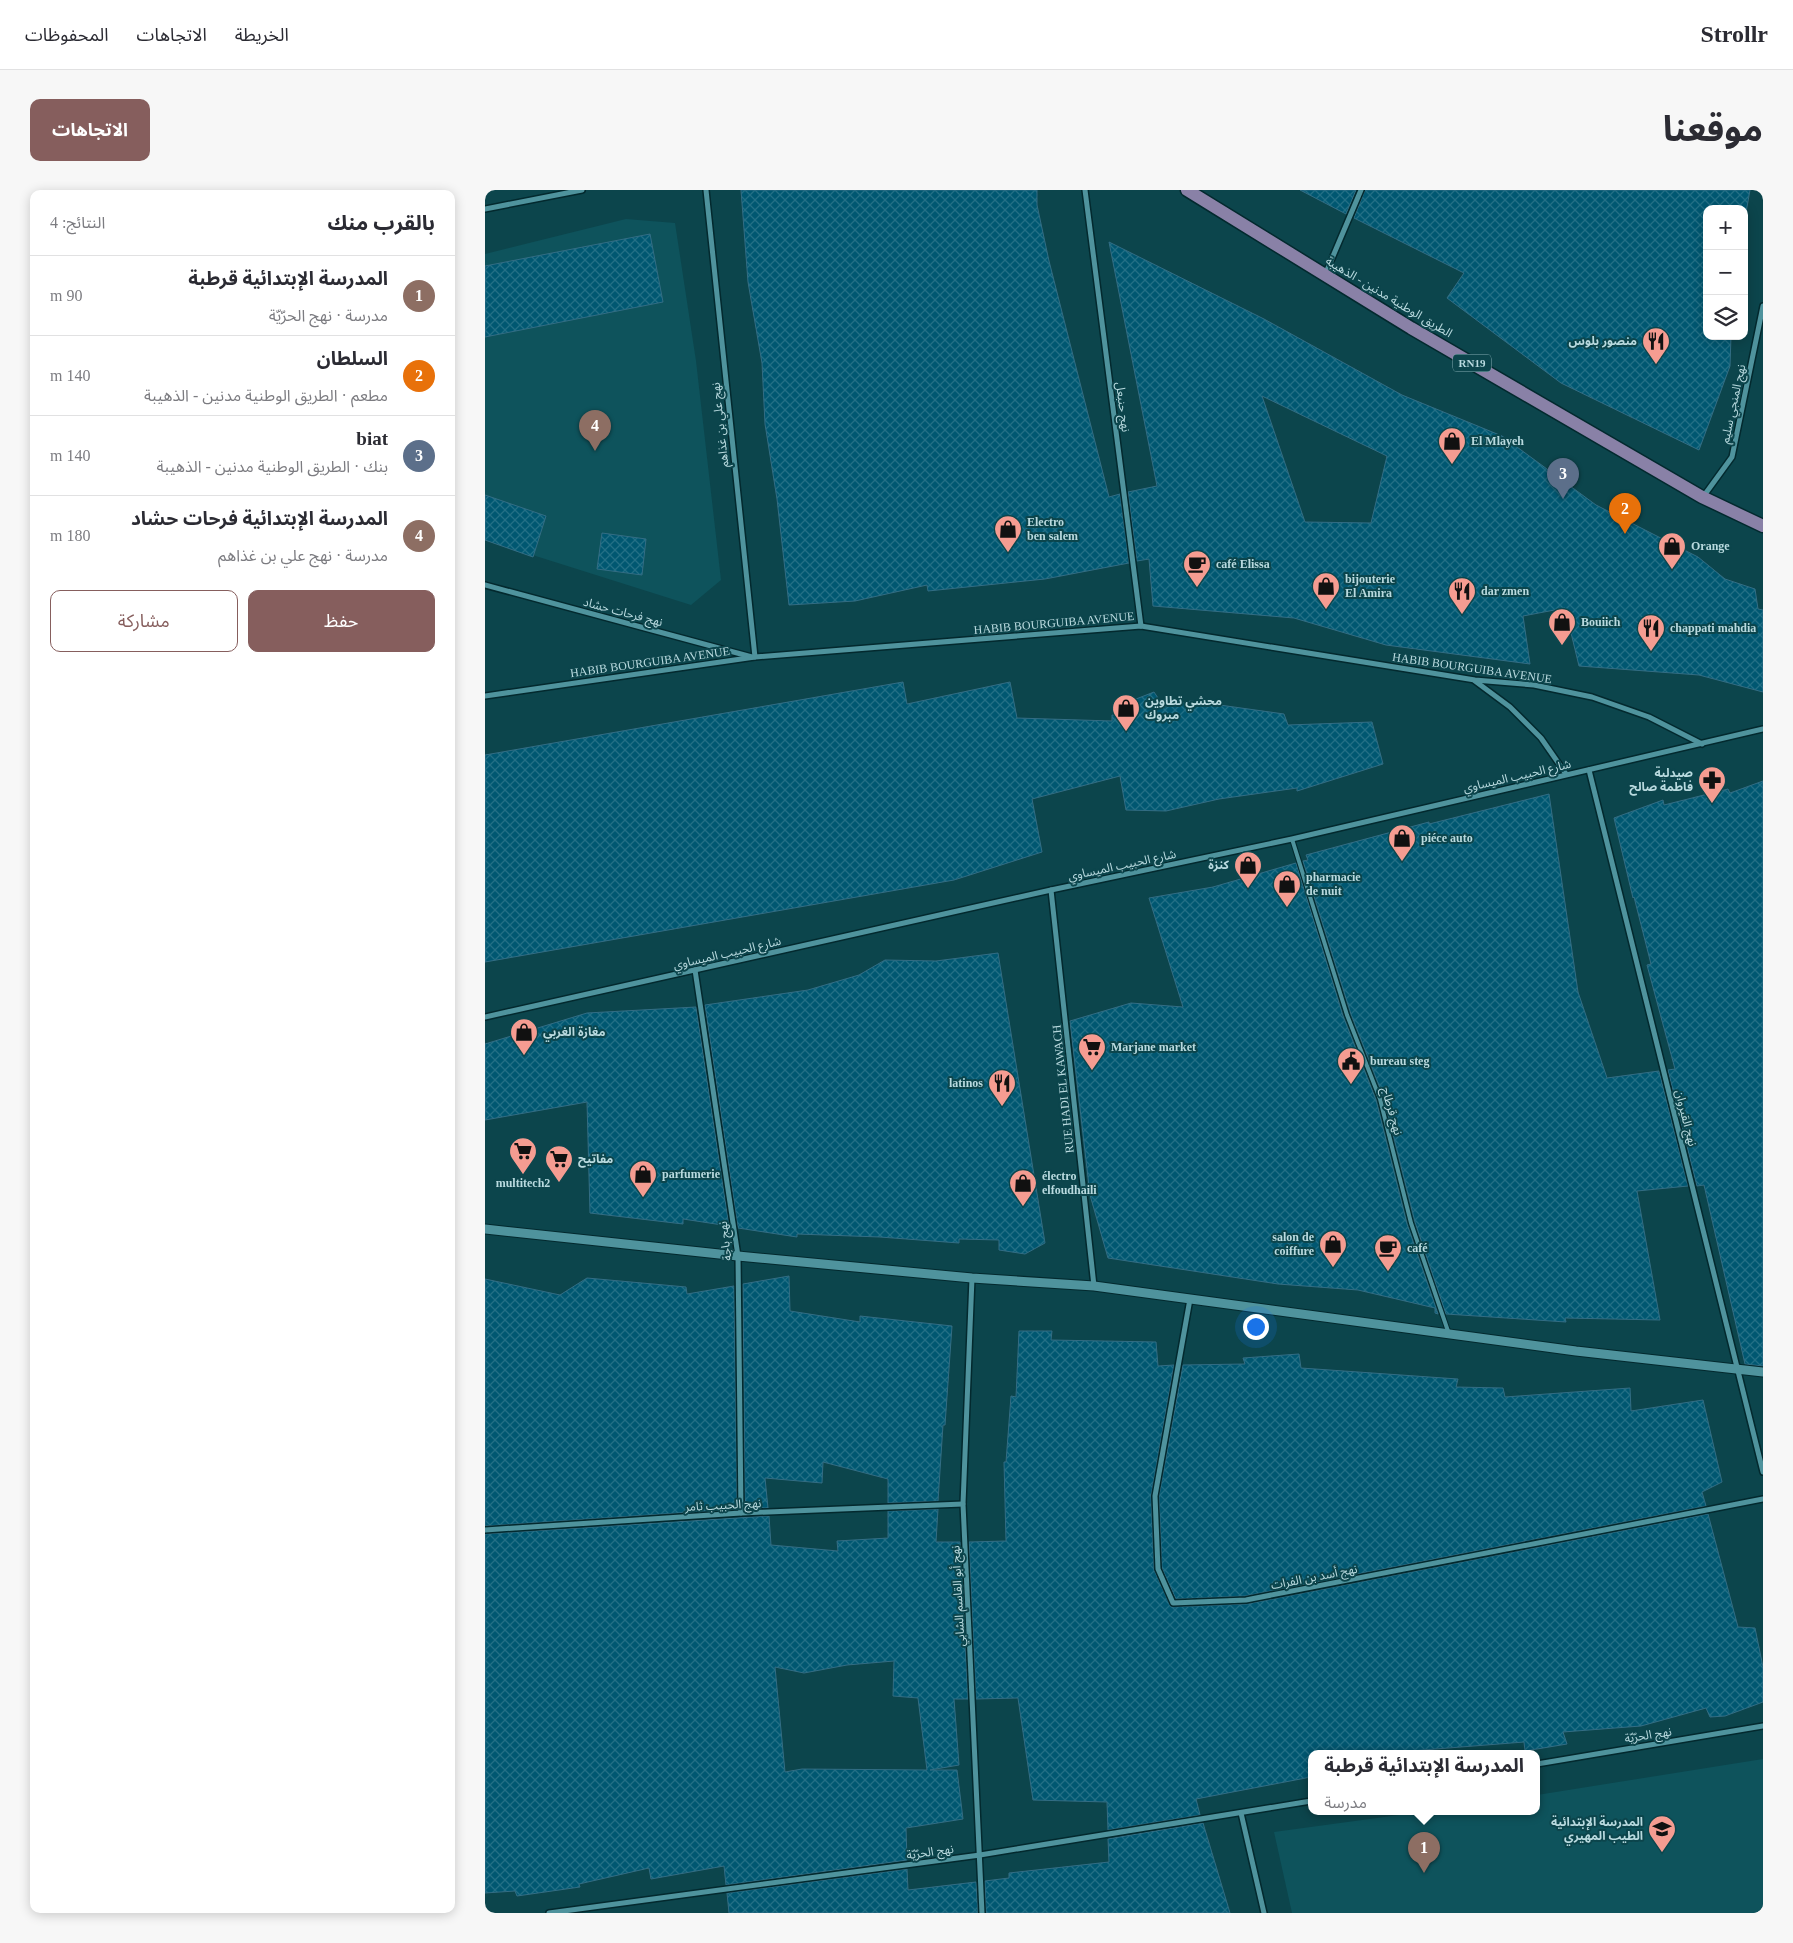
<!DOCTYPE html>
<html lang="ar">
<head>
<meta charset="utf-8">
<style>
	:root { --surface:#fff; --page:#f7f7f7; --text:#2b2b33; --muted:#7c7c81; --line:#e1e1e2; --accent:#865e5d }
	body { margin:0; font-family:"Times New Roman","Noto Sans Arabic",serif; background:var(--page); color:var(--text); direction:rtl }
	.controls { position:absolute; right:15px; top:15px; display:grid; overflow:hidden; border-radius:10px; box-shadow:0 2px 12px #0003 }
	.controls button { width:45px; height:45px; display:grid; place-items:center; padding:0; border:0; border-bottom:1px solid var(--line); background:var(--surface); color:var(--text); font:25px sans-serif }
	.you { position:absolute; left:770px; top:1136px; width:18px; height:18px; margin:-12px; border:4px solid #fff; border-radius:50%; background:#1a73e8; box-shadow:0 0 0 8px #1a73e833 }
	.badge { display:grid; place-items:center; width:32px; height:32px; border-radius:50%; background:var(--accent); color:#fff; font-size:16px; font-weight:700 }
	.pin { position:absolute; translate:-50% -41px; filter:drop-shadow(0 1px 2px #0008) }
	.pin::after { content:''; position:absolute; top:26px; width:18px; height:15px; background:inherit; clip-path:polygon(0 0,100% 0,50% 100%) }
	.popup { position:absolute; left:823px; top:1560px; width:232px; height:65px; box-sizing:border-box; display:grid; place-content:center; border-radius:10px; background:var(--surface); filter:drop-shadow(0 1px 4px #0005); font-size:16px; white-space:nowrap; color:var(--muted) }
	.popup b { font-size:19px; color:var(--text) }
	.popup::after { content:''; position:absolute; left:50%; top:100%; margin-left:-10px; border:10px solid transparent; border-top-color:var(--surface) }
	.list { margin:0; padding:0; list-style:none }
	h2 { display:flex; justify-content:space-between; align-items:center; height:65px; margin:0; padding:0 20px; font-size:21px }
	h2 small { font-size:16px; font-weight:400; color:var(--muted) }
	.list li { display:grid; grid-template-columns:32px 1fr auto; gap:15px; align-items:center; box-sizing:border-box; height:80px; padding:0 20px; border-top:1px solid var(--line) }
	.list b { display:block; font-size:19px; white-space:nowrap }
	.list p { margin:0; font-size:16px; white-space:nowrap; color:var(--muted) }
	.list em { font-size:16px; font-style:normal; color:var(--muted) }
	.actions { display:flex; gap:10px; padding:15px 20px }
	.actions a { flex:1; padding:11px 0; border:1px solid var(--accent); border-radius:10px; text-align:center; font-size:18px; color:var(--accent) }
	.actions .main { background:var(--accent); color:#fff }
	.icon { flex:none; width:28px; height:28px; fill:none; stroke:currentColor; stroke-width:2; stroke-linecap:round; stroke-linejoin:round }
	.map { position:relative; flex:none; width:1278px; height:1723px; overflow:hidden; direction:ltr; border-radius:10px }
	header { display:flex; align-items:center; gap:30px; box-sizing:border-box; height:70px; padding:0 25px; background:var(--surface); border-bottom:1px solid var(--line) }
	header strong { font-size:24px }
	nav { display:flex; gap:28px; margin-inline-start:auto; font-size:18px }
	.intro { display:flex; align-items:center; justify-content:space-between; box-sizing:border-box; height:120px; padding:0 30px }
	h1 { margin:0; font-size:35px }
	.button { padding:12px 22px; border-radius:10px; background:var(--accent); color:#fff; font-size:18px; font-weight:700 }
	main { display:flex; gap:30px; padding:0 30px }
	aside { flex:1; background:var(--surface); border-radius:10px; box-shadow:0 2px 12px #0003 }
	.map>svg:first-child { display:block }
</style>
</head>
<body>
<header>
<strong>Strollr</strong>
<nav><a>الخريطة</a><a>الاتجاهات</a><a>المحفوظات</a></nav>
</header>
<div class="intro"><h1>موقعنا</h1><a class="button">الاتجاهات</a></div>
<main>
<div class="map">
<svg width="1278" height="1723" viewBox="0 0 1278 1723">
	<defs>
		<pattern id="building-cross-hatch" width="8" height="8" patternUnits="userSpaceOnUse" patternTransform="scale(1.25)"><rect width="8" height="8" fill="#005771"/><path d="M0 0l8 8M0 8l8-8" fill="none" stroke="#236f85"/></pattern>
	</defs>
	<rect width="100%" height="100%" fill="#0c454c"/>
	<g fill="#0e535c">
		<polygon points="141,29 190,33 211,171 236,390 206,415 0,350 0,64"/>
		<polygon points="1278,1569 1278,1723 807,1723 789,1642 936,1622 1052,1622 1052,1605"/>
	</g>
	<g fill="url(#building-cross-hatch)" stroke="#336d84" fill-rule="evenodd">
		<polygon points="256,0 552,0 552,15 564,71 624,307 635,304 644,373 560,389 443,401 442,395 370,411 304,415 292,309 280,234 277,173 263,92"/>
		<polygon points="815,0 871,0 861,24"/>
		<polygon points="880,0 1265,0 1259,34 1259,19 1222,19 1222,146 1246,146 1245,176 1214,260 1076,193 962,108 979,83 869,28"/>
		<polygon points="165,44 178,112 0,147 0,76"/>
		<path d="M624,52L779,129L917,205L1017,246L1111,315L1213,367L1240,389L1270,399L1273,419L1278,420V502L1214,485L1094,476L1080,418L1038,426L1045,474L901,455L809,428L668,416L664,369L652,371L643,302L672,296ZM777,206L902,266L886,333L820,332Z"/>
		<polygon points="0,305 61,326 48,367 0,350"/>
		<polygon points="117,343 161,349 157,385 112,379"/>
		<polygon points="418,492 422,514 525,492 532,528 627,531 627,525 644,527 651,509 669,502 679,517 706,511 799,524 803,535 887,532 898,574 812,601 812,598 734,609 681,621 641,620 635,586 547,609 557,662 469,690 0,772 0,565"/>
		<polygon points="1278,591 1278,1176 1260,1174 1219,995 1212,996 1183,880 1190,879 1162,775 1166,774 1149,707 1148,708 1129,628 1178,610 1179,615 1243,599 1245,603"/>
		<polygon points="1064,604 1093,802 1122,888 1174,881 1203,996 1152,1001 1175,1130 1080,1128 1081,1132 961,1124 930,1032 899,908 866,824 818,671 823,670 821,665 944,632 944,634"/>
		<polygon points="811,673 858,826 891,910 922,1034 953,1124 950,1123 950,1118 873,1100 793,1094 623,1068 605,1005 585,831 646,813 698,817 664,708 728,697"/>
		<polygon points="513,763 560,1053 540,1064 514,1060 514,1050 474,1049 474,1053 395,1047 312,1044 312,1047 253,1038 220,815 323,800 374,785 400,770 451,771"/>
		<polygon points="211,817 244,1036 198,1029 198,1034 105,1023 102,912 0,930 0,854 102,823"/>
		<polygon points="304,1086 305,1121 375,1132 375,1126 467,1136 460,1235 458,1235 453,1311 403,1313 403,1289 338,1272 337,1293 280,1288 283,1318 260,1318 258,1094"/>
		<polygon points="102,1088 201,1097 202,1104 249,1096 252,1319 0,1336 0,1089 75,1105"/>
		<polygon points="534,1141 567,1141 566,1150 671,1152 673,1176 689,1175 666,1306 669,1380 686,1417 762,1414 1223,1324 1253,1437 1270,1438 1278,1477 1278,1512 1240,1526 1225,1527 1221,1518 1156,1536 1078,1542 1082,1554 1040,1561 1039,1552 913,1562 914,1564 826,1564 826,1587 711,1609 715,1625 623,1640 622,1612 548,1610 533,1508 491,1509 484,1352 521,1351 519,1272 521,1272 526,1206 531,1207"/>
		<polygon points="814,1164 816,1178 973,1189 971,1197 1018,1198 1020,1207 1145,1198 1146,1221 1218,1210 1237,1292 1217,1302 1221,1316 760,1406 691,1409 677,1378 674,1306 698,1175 760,1174 758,1168"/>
		<path d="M453,1319L451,1352H475L483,1509H469L474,1575L445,1580H472L478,1629L421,1638L422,1670L241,1695L239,1676L166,1689L164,1678L94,1694L95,1697L32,1706L30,1701L0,1703V1344L284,1326L286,1355L353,1361L352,1351L403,1348V1321ZM409,1471L408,1506L433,1508L442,1580L317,1579L300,1582L290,1477L319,1483L362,1475Z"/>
		<polygon points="718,1633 745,1723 501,1723 500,1691 524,1688 524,1683 624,1672 623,1649"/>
		<polygon points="422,1679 423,1700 491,1692 493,1723 244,1723 242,1703"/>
	</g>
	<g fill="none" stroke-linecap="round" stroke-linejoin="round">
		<g stroke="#03292e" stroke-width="6">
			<polyline id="service" points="807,649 862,825 895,909 926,1033 964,1144"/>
		</g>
		<g stroke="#03292e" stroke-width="8">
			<g id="minor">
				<polyline points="221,0 270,467"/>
				<polyline points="600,0 656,436"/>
				<polyline points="0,19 97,0"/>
				<polyline points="840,85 876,0"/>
				<polyline points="1218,307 1247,267 1278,116"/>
				<polyline points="0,395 267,467"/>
				<polyline points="990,491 1025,517 1056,548 1081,584"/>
				<polyline points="0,506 270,467 656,436 990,490 1049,495 1107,507 1164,527 1217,554"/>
				<polyline points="1104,580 1278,1282"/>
				<polyline points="566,700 609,1096"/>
				<polyline points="210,780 253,1066 256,1323"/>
				<polyline points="0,827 566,700 807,649 1278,539"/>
				<polyline points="487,1088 478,1314 497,1723"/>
				<polyline points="705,1109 670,1306 673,1379 688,1413 761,1410 1278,1309"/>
				<polyline points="0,1340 256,1323 478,1314"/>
				<polyline points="1052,1574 1278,1536"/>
				<polyline points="756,1623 779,1723"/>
				<polyline points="64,1723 495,1665 826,1611"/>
			</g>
		</g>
		<g stroke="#03292e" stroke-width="11">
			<polyline id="tertiary" points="0,1039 253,1066 487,1088 609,1096 1091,1161 1278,1182"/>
		</g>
		<g stroke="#03292e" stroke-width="15">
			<polyline id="primary" points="702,0 926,138 1217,307 1278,336"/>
		</g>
		<use href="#service" stroke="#4f939d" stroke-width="4"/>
		<use href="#minor" stroke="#4f939d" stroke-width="5"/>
		<use href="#tertiary" stroke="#4f939d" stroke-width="9"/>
		<use href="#primary" stroke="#8981a7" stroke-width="12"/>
	</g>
	<defs>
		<g id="restaurant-pin" transform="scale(1.4375)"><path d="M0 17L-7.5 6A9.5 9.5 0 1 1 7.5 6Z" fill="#f59c91" stroke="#0c454c"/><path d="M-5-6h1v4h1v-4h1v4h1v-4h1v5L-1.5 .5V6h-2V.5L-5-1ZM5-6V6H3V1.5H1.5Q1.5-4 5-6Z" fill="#111"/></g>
		<g id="shop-pin" transform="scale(1.4375)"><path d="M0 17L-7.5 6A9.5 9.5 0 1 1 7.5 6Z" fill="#f59c91" stroke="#0c454c"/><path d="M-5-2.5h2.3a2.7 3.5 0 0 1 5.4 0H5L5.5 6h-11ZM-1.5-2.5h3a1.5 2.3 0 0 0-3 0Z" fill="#111"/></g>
		<g id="cafe-pin" transform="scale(1.4375)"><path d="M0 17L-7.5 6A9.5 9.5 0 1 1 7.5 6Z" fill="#f59c91" stroke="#0c454c"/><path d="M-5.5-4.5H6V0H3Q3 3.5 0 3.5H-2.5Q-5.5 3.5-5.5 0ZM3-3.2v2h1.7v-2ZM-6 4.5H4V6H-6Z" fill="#111"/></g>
		<g id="pharmacy-pin" transform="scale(1.4375)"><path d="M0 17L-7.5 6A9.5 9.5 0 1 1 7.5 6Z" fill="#f59c91" stroke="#0c454c"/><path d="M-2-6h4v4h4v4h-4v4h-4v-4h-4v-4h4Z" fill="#111"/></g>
		<g id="supermarket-pin" transform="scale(1.4375)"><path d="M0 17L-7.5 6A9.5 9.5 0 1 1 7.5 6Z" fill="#f59c91" stroke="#0c454c"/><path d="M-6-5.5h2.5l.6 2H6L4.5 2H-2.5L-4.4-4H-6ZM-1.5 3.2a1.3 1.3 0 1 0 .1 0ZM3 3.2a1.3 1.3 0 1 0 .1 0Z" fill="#111"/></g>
		<g id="civic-pin" transform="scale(1.4375)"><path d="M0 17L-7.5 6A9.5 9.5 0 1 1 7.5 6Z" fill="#f59c91" stroke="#0c454c"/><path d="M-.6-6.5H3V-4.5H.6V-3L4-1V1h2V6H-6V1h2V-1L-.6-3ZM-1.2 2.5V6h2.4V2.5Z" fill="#111"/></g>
		<g id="school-pin" transform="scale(1.4375)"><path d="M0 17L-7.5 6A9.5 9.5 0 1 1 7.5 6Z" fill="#f59c91" stroke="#0c454c"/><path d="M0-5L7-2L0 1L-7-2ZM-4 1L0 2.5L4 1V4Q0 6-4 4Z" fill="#111"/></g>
	</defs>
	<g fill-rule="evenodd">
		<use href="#restaurant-pin" x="1171" y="151"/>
		<use href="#shop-pin" x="967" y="251"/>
		<use href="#shop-pin" x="523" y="339"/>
		<use href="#shop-pin" x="1187" y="356"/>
		<use href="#cafe-pin" x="712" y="374"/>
		<use href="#shop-pin" x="841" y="396"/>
		<use href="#restaurant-pin" x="977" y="401"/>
		<use href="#shop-pin" x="1077" y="432"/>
		<use href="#restaurant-pin" x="1166" y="438"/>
		<use href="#shop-pin" x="641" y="518"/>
		<use href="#pharmacy-pin" x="1227" y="590"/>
		<use href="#shop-pin" x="917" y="648"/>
		<use href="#shop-pin" x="763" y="675"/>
		<use href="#shop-pin" x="802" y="694"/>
		<use href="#shop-pin" x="39" y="842"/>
		<use href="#supermarket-pin" x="607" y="857"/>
		<use href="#civic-pin" x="866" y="871"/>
		<use href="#restaurant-pin" x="517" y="893"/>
		<use href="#supermarket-pin" x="38" y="961"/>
		<use href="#supermarket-pin" x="74" y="969"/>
		<use href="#shop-pin" x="158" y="984"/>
		<use href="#shop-pin" x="538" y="993"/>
		<use href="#shop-pin" x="848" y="1054"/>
		<use href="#cafe-pin" x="903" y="1058"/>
		<use href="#school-pin" x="1177" y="1639"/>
	</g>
	<g text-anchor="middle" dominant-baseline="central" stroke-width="4" stroke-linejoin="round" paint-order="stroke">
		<rect fill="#0c454c" stroke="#85adb3" stroke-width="1" x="968" y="164.5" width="38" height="17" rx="4"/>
		<g font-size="11" font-weight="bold" fill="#b9dadf">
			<text x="987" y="173">RN19</text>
		</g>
		<g font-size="12" fill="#b9dadf" stroke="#0c454c">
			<text transform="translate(904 107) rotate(31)">الطريق الوطنية مدنين - الذهيبة</text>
			<text transform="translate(1248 214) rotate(-78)">نهج المنجي سليم</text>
			<text transform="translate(638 217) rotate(83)">نهج حنبعل</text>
			<text transform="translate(235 235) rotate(-96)">نهج علي بن غذاهم</text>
			<text transform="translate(138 422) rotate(15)">نهج فرحات حشاد</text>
			<text transform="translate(569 433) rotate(-5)">HABIB BOURGUIBA AVENUE</text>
			<text transform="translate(165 472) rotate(-8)">HABIB BOURGUIBA AVENUE</text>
			<text transform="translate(987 478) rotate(8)">HABIB BOURGUIBA AVENUE</text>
			<text transform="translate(1032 586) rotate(-13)">شارع الحبيب الميساوي</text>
			<text transform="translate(637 675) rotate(-12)">شارع الحبيب الميساوي</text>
			<text transform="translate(242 763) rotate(-13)">شارع الحبيب الميساوي</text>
			<text transform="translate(578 899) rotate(-96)">RUE HADI EL KAWACH</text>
			<text transform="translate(907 921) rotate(74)">نهج قرطاج</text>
			<text transform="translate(1201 928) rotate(76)">نهج القيروان</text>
			<text transform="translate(240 1051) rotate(-97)">نهج باجة</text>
			<text transform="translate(238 1315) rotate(-3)">نهج الحبيب ثامر</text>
			<text transform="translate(829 1387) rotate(-11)">نهج أسد بن الفرات</text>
			<text transform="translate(473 1406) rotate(-93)">نهج أبو القاسم الشابي</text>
			<text transform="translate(1163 1545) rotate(-9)">نهج الحرّيّة</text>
			<text transform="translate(445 1662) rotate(-8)">نهج الحرّيّة</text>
		</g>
		<g font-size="12" font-weight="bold" fill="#b9dadf" stroke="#0c454c" text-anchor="start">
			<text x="1152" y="151" text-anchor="end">منصور بلوس</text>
			<text x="986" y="251">El Mlayeh</text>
			<text x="542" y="332">Electro<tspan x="542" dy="14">ben salem</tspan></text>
			<text x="1206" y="356">Orange</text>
			<text x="731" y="374">café Elissa</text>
			<text x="860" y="389">bijouterie<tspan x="860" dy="14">El Amira</tspan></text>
			<text x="996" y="401">dar zmen</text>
			<text x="1096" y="432">Bouiich</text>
			<text x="1185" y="438">chappati mahdia</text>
			<text x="660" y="511">محشي تطاوين<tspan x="660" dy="14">مبروك</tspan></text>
			<text x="1208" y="583" text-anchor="end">صيدلية<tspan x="1208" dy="14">فاطمة صالح</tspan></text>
			<text x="936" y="648">piéce auto</text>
			<text x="744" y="675" text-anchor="end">كنزة</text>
			<text x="821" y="687">pharmacie<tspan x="821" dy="14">de nuit</tspan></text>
			<text x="58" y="842">مغازة الغربي</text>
			<text x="626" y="857">Marjane market</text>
			<text x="885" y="871">bureau steg</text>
			<text x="498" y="893" text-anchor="end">latinos</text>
			<text x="93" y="969">مفاتيح</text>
			<text x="177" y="984">parfumerie</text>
			<text x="557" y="986">électro<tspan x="557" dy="14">elfoudhaili</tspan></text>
			<text x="38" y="993" text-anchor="middle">multitech2</text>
			<text x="829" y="1047" text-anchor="end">salon de<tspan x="829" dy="14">coiffure</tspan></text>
			<text x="922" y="1058">café</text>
			<text x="1158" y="1632" text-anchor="end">المدرسة الإبتدائية<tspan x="1158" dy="14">الطيب المهيري</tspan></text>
		</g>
	</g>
</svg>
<div class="controls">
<button>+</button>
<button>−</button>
<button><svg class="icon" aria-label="layers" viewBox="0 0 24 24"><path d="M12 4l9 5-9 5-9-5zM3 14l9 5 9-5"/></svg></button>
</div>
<div class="you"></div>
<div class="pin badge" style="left:939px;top:1683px;background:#8d6e63">1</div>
<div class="popup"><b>المدرسة الإبتدائية قرطبة</b>مدرسة</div>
<div class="pin badge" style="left:1140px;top:344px;background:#e8710a">2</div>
<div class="pin badge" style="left:1078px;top:309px;background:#5c6f8a">3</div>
<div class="pin badge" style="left:110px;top:261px;background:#8d6e63">4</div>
</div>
<aside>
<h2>بالقرب منك<small>النتائج: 4</small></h2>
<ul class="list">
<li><span class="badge" style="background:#8d6e63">1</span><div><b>المدرسة الإبتدائية قرطبة</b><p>مدرسة · نهج الحرّيّة</p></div><em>90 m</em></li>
<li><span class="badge" style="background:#e8710a">2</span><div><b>السلطان</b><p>مطعم · الطريق الوطنية مدنين - الذهيبة</p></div><em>140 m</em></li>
<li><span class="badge" style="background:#5c6f8a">3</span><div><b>biat</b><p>بنك · الطريق الوطنية مدنين - الذهيبة</p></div><em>140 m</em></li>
<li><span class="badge" style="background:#8d6e63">4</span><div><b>المدرسة الإبتدائية فرحات حشاد</b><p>مدرسة · نهج علي بن غذاهم</p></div><em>180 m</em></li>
</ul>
<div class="actions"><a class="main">حفظ</a><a>مشاركة</a></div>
</aside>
</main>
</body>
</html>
